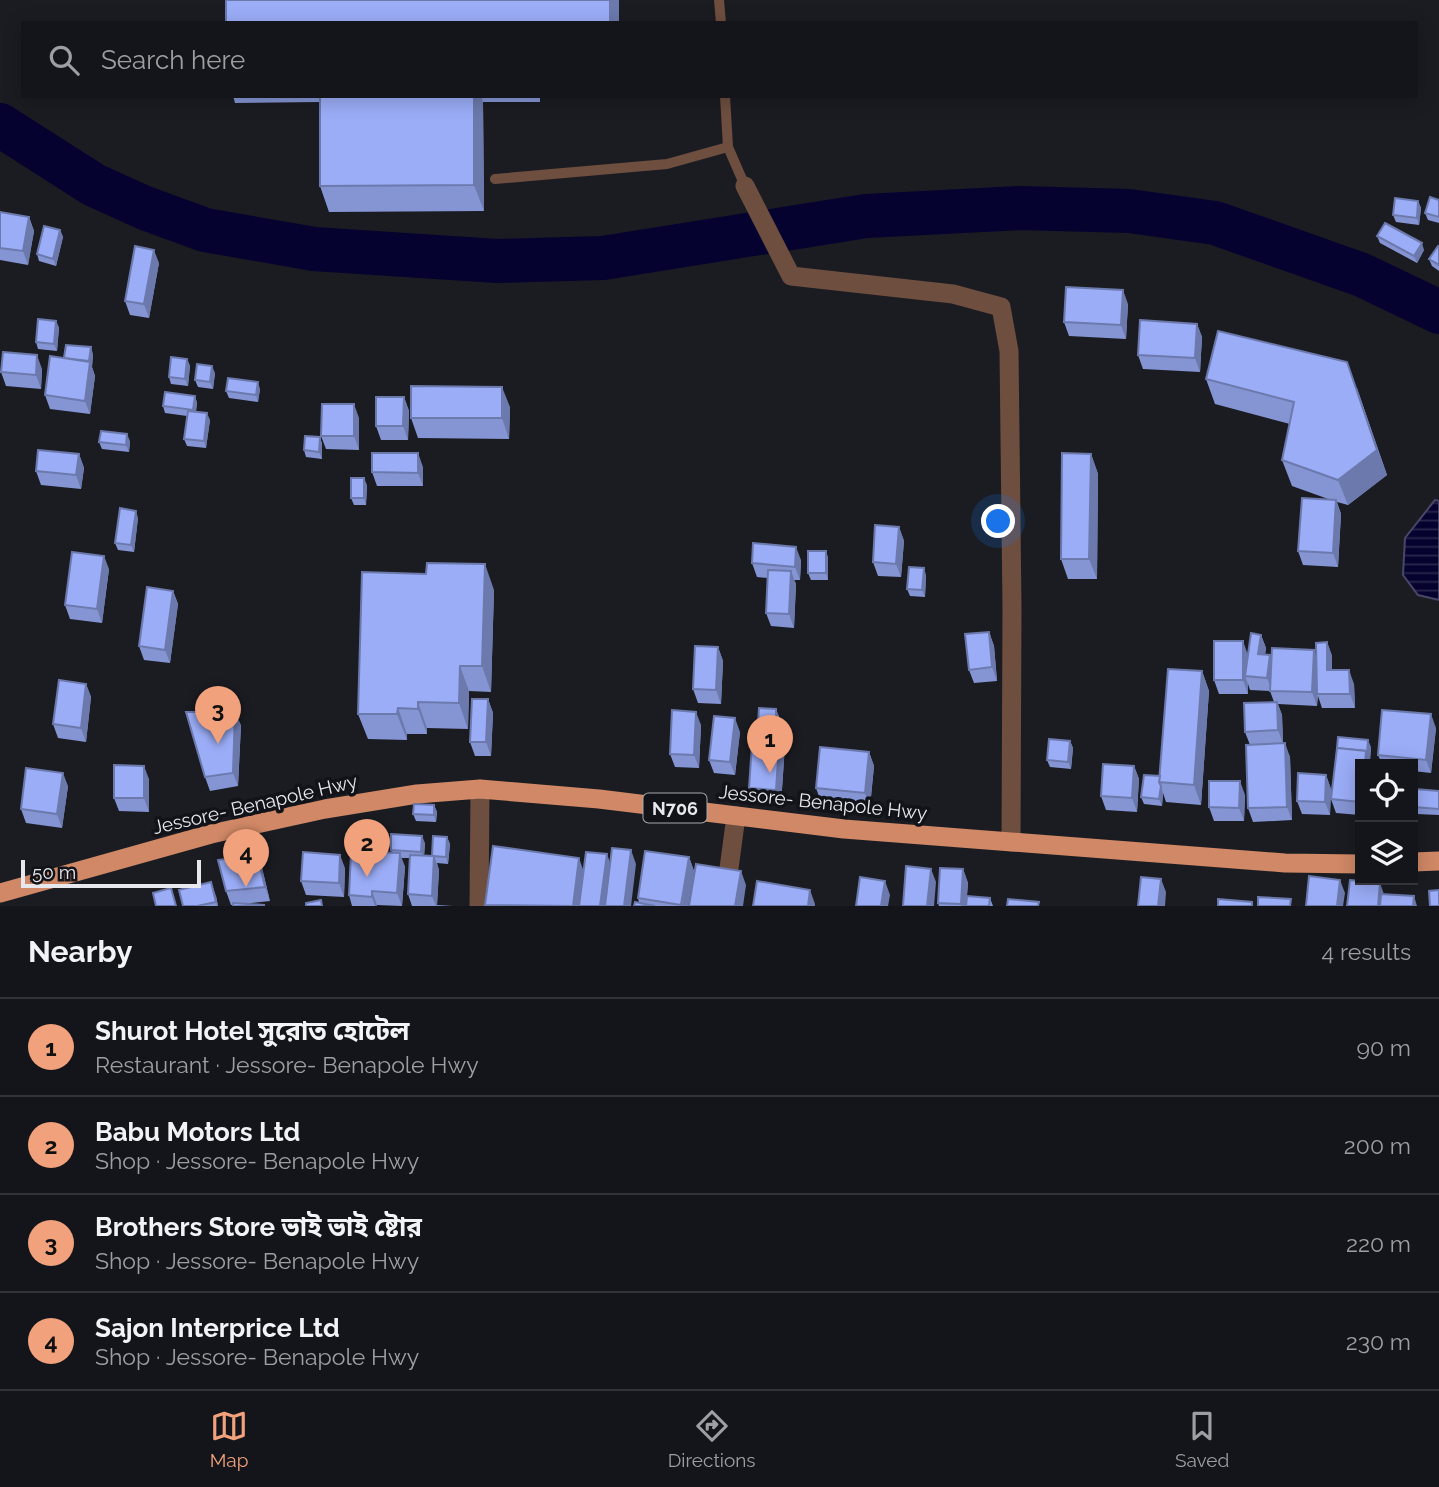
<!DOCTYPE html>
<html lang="en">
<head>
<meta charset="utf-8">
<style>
	:root { --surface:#14151a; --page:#1d1e23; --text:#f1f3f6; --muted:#9d9fa2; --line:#333439; --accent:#f1a17b }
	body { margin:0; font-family:Raleway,"Noto Sans Bengali",sans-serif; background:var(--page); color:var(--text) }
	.controls { position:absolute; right:21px; bottom:21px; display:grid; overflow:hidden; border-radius:0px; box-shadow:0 4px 18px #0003 }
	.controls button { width:63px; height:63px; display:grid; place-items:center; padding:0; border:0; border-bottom:2px solid var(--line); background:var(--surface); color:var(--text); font:35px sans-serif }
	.scale { position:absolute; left:21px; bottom:18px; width:180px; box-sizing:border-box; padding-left:7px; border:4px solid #e7e8ed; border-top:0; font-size:19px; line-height:24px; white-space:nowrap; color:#e7e8ed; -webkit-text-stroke:5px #111319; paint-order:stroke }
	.you { position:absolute; left:999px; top:522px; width:24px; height:24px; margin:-18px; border:5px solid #fff; border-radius:50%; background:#1a73e8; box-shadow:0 0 0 10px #1a73e833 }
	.badge { display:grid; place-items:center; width:46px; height:46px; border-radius:50%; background:var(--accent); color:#111; font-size:23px; font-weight:700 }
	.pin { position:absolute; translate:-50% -58px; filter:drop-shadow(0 2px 4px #0008) }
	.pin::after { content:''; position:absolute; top:37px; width:24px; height:21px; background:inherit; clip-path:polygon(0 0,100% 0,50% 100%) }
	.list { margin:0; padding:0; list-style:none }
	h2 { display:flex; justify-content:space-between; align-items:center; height:91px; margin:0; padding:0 28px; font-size:30px }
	h2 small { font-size:23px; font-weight:400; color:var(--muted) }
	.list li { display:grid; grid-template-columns:46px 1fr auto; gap:21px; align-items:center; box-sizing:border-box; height:98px; padding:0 28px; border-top:2px solid var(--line) }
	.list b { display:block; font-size:26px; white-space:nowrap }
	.list p { margin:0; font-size:23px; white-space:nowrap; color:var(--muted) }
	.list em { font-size:23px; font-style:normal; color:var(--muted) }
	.icon { flex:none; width:38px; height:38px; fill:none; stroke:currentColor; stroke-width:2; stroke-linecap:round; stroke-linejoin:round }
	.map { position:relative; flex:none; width:1439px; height:906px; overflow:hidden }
	.search { position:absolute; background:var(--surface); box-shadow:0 4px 18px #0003; left:21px; right:21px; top:21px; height:77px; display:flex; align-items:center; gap:18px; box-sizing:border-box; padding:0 24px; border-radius:0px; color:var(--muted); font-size:26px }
	.sheet { height:483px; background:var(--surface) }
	nav { display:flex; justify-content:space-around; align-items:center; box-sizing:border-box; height:98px; border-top:2px solid var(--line); background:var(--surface); font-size:19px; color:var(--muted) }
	nav a { display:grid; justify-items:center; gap:4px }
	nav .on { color:var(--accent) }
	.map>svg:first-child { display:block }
</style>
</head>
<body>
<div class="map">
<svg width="1439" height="906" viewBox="0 0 1439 906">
	<defs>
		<pattern id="water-rules" width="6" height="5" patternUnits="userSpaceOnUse" patternTransform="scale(1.75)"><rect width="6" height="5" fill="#05022f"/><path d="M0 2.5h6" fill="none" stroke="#29274d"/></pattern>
	</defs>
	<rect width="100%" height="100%" fill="#1a1c22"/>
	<polygon fill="url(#water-rules)" stroke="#494768" stroke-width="2" points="1435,500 1439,501 1439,600 1418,595 1403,575 1405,538"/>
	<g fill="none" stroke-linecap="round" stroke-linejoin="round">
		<polyline stroke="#05022f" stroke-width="44" points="0,125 94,185 145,208 205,230 314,249 497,261 603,258 866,216 1020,208 1129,211 1215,223 1362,275 1439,312"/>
		<g stroke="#6e4e3f" stroke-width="10">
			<polyline points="719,0 721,23"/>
			<polyline points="725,96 728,147 745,186"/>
			<polyline points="495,179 667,164 728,147"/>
		</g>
		<g stroke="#6e4e3f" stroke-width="19">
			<polyline points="745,186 791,276 953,294 1001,307 1009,351 1012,608 1011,842"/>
			<polyline points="479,906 480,789"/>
			<polyline points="724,906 736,816"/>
		</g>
		<g stroke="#d08866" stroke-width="19">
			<polyline points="1413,862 1439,861"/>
			<polyline points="0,893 211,834 325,809 417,794 480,789 599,799 844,829 1285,863 1360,864"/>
		</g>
	</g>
	<g fill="#8595d4">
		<polygon points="233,96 540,96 540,102 483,102 484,211 329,212 320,186 320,102 235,103"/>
		<polygon points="1439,200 1439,223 1428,220 1425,213"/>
		<polygon points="1418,201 1421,208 1419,225 1396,222 1393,215"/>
		<polygon points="0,212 29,217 34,231 28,265 0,260"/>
		<polygon points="60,230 63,237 56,266 39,261 37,254"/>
		<polygon points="1377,236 1424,250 1417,263 1380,243"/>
		<polygon points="1439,247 1439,271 1432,266 1429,259"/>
		<polygon points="159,263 149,318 130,315 125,301"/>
		<polygon points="1128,304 1126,339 1069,336 1064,322"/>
		<polygon points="56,321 59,328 57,351 38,349 36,342"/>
		<polygon points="1197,324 1202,337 1200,372 1143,369 1138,355"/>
		<polygon points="93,354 92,367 95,376 90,414 50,409 45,395 64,358"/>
		<polygon points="187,359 190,366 188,386 171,384 169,377"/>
		<polygon points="42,369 41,389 6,386 1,372"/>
		<polygon points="215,373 213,389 198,387 195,380"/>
		<polygon points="1206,379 1357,388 1387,475 1348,505 1337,502 1341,514 1338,567 1303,565 1298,551 1331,500 1292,486 1282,460 1290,424 1215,404"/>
		<polygon points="260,389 258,402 229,398 226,391"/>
		<polygon points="195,396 197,403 196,412 210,420 206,448 187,446 184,439 187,416 165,413 163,406"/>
		<polygon points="404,397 409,411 408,440 381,440 376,426"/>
		<polygon points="510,407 509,439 418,438 411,418"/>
		<polygon points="359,418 359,450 326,449 321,436"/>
		<polygon points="320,437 322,444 322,459 306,457 304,450"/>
		<polygon points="130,441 129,452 102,449 99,442"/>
		<polygon points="79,454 84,468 81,489 41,485 36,471"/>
		<polygon points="1091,454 1098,474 1097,579 1068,579 1061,559"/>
		<polygon points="423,467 423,486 377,486 372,472"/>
		<polygon points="367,485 366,505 354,505 351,498"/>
		<polygon points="138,518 134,552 118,550 115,543"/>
		<polygon points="899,527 904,541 901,577 878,576 873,562"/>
		<polygon points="826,551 828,558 828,580 811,580 808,573"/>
		<polygon points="801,560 800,580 794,580 796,584 794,628 771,626 766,613 768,578 757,577 752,563"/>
		<polygon points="109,569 102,623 70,619 65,605"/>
		<polygon points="926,575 925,597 910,596 907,589"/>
		<polygon points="494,590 491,692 469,691 468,729 427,728 427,734 407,734 407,740 368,739 358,714"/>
		<polygon points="173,591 178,604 170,663 144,660 139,646"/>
		<polygon points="989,632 994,646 997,681 974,683 969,670"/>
		<polygon points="1261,635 1266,648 1265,655 1270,655 1271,660 1314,650 1316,656 1327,642 1332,656 1332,670 1354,684 1355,708 1322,708 1318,696 1317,706 1278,704 1282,715 1283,743 1290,757 1292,820 1253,822 1248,808 1250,745 1245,732 1274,702 1270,691 1250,690 1248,684 1248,694 1219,694 1214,680 1248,654"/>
		<polygon points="718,647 723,661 721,704 698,703 693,689"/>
		<polygon points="1202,671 1209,691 1201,805 1166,802 1163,793 1162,806 1144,804 1141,797 1160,776"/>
		<polygon points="86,684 91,697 86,742 58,738 53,724"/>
		<polygon points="488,699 493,713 491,756 475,756 470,742"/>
		<polygon points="779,716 778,731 785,745 781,804 754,802 749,788 760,730 758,724"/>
		<polygon points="241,725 238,786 210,791 205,777"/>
		<polygon points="701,725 699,768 675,767 670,754"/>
		<polygon points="1436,728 1431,773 1413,771 1413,764 1382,764 1378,755"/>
		<polygon points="740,732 735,775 714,773 709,760"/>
		<polygon points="1070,741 1073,748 1071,769 1050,767 1047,760"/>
		<polygon points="1371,747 1370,761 1360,764 1360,815 1336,813 1331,799"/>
		<polygon points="869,752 874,766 870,807 821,802 816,788"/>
		<polygon points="1134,766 1139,779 1137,812 1106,810 1101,796"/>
		<polygon points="1326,775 1331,789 1330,815 1302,814 1297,801"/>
		<polygon points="149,779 149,812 119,811 114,798"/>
		<polygon points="68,786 62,828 26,823 21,809"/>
		<polygon points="1439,791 1439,815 1417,814 1414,807"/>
		<polygon points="1245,795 1244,821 1214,821 1209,807"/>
		<polygon points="434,805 437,812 436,822 416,821 413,814"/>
		<polygon points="375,833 380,847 380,852 392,853 391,850 425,843 424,855 432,856 447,837 450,844 448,864 437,863 439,870 437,905 453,906 412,906 408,894 410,858 401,858 405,867 402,906 377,905 377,906 352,906 349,895"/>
		<polygon points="689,857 694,871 688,906 634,906 639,903 638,898"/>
		<polygon points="262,868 270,901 231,905 226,891"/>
		<polygon points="345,868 344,897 306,895 301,881"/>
		<polygon points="963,869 968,883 967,896 990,898 993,906 939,906 938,903"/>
		<polygon points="216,896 218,906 183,906"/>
	</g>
	<g fill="#6c79ad">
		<rect x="610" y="0" width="9" height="23"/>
		<polygon points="474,96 481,96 483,102 484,211 474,185"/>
		<polygon points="1418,201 1421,208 1419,225 1417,218"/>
		<polygon points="29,217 34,231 28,265 23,251"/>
		<polygon points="60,230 63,237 56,266 53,259"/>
		<polygon points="1422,243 1424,250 1417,263 1414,256"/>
		<polygon points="154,250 159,263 149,318 144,304"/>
		<polygon points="1123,290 1128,304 1126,339 1121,325"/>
		<polygon points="56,321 59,328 57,351 54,344"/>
		<polygon points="1197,324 1202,337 1200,372 1195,358"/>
		<polygon points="91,347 93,354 92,367 95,376 90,414 85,401"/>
		<polygon points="37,355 42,369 41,389 36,375"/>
		<polygon points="187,359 190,366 188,386 185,379"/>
		<polygon points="1347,362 1387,475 1348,505 1338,480"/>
		<polygon points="212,366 215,373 213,389 210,382"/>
		<polygon points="258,382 260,389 258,402 256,395"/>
		<polygon points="502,387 510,407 509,439 502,418"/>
		<polygon points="195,396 197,403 195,417 193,410"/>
		<polygon points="404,397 409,411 408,440 403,426"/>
		<polygon points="354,404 359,418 359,450 354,436"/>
		<polygon points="207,413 210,420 206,448 204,441"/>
		<polygon points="127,434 130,441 129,452 126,445"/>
		<polygon points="320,437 322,444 322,459 319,452"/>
		<polygon points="418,453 423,467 423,486 418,473"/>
		<polygon points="79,454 84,468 81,489 76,475"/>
		<polygon points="1091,454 1098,474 1097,579 1089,559"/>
		<polygon points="364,478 367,485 366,505 364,498"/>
		<polygon points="1336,500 1341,514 1338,567 1333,553"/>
		<polygon points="136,511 138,518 134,552 131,545"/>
		<polygon points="899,527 904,541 901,577 896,564"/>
		<polygon points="796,547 801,560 800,580 795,567"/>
		<polygon points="826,551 828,558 828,580 826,573"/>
		<polygon points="104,556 109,569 102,623 97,609"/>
		<polygon points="485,564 494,590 491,692 482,666"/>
		<polygon points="924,568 926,575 925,597 922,590"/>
		<polygon points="791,571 796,584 794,628 789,614"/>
		<polygon points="173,591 178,604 170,663 165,650"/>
		<polygon points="989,632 994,646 997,681 992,667"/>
		<polygon points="1261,635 1266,648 1263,668 1258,654"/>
		<polygon points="1243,641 1248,655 1245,676 1248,684 1248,694 1243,680"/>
		<polygon points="1327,642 1332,656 1332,684 1327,670"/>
		<polygon points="718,647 723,661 721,704 716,690"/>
		<polygon points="1314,650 1319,664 1317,706 1312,692"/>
		<polygon points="1270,655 1275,669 1272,691 1267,678"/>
		<polygon points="460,666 469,691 468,729 459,703"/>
		<polygon points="1349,670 1354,684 1355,708 1350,694"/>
		<polygon points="1202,671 1209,691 1201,805 1194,785"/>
		<polygon points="86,684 91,697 86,742 81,728"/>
		<polygon points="488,699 493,713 491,756 486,742"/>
		<polygon points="418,702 427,728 427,734 418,709"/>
		<polygon points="1277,702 1282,715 1283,744 1278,730"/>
		<polygon points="398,708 407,734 407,740 397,714"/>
		<polygon points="776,709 779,716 778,732 776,725"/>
		<polygon points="235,712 241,725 238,786 233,773"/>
		<polygon points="696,712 701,725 699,768 694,755"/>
		<polygon points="1431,714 1436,728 1431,773 1426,760"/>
		<polygon points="735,718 740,732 735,775 730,762"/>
		<polygon points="780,732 785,745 781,804 776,790"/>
		<polygon points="1368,740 1371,747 1370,761 1371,764 1365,764"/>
		<polygon points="1070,741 1073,748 1071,769 1068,762"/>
		<polygon points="1285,743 1290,757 1292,820 1287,807"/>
		<polygon points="869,752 874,766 870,807 865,793"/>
		<polygon points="144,766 149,779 149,812 144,798"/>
		<polygon points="1134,766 1139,779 1137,812 1132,798"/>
		<polygon points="63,773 68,786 62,828 57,814"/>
		<polygon points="1326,775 1331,789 1330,815 1325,802"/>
		<polygon points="1240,781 1245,795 1244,821 1239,808"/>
		<polygon points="1161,786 1163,793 1162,806 1159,799"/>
		<polygon points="434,805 437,812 436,822 434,815"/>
		<polygon points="375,833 380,847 379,866 374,852"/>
		<polygon points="422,836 425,843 424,859 421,852"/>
		<polygon points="447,837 450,844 448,864 446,857"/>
		<polygon points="631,850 636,864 631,906 624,906"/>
		<polygon points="400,853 405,867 402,906 397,893"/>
		<polygon points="257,854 262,868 270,901 265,887"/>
		<polygon points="607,854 612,868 607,906 600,906"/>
		<polygon points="340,855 345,868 344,897 339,883"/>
		<polygon points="434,856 439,870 437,906 436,906 432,896"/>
		<polygon points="689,857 694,871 688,906 682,906"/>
		<polygon points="579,858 586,878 583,906 573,906"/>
		<polygon points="931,869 936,882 934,906 927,906"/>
		<polygon points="963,869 968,883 966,906 961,906 961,904"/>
		<polygon points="741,871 746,885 743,906 735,906"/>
		<polygon points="1161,879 1166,892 1165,906 1158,906"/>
		<polygon points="1340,880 1345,893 1343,906 1337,906"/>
		<polygon points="885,881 890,895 888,906 881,906"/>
		<polygon points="211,882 216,896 218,906 217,906"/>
		<polygon points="1380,883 1385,897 1384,906 1378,906"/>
		<polygon points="810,890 815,904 815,906 808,906"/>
		<polygon points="372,891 377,905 377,906 375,906 372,897"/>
		<polygon points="1414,896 1417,906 1413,906"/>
	</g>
	<g fill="#9badf7" stroke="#6c79ad" stroke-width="2">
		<rect x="226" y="0" width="384" height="23"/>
		<polygon points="320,96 474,96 474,185 320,186"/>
		<polygon points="1430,197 1439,200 1439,217 1425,213"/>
		<polygon points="1395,198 1418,201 1417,218 1393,215"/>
		<polygon points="0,212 29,217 23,251 0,248"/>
		<polygon points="1385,223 1422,243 1414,256 1377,236"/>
		<polygon points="44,226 60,230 53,259 37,254"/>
		<polygon points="135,246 154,250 144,304 125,301"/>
		<polygon points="1438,246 1439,247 1439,265 1429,259"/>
		<polygon points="1066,287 1123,290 1121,325 1064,322"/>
		<polygon points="38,319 56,321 54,344 36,342"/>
		<polygon points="1140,320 1197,324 1195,358 1138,355"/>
		<polygon points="1218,331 1347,362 1377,450 1338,480 1282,460 1294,402 1206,379"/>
		<polygon points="66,345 91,347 89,361 64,358"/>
		<polygon points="3,352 37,355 36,375 1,372"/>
		<polygon points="50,356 90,362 85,401 45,395"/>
		<polygon points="171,357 187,359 185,379 169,377"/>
		<polygon points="197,364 212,366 210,382 195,380"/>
		<polygon points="228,378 258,382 256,395 226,391"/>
		<polygon points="411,386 502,387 502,418 411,418"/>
		<polygon points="165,392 195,396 193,410 163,406"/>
		<polygon points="376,397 404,397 403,426 376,426"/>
		<polygon points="322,404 354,404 354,436 321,436"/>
		<polygon points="188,411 207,413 204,441 184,439"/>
		<polygon points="101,431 127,434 126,445 99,442"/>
		<polygon points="305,436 320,437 319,452 304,450"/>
		<polygon points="38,450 79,454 76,475 36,471"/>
		<polygon points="372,453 418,453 418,473 372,472"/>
		<polygon points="1062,453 1091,454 1089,559 1061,559"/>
		<rect x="351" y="478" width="13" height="20"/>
		<polygon points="1302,498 1336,500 1333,553 1298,551"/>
		<polygon points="120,508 136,511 131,545 115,543"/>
		<polygon points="875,525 899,527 896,564 873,562"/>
		<polygon points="753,543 796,547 795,567 752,563"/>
		<rect x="808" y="551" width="18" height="22"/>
		<polygon points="72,552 104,556 97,609 65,605"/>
		<polygon points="427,563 485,564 482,666 460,666 459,703 418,702 418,709 398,708 397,714 358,714 362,572 426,574"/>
		<polygon points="909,567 924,568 922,590 907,589"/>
		<polygon points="768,570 791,571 789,614 766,613"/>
		<polygon points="147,587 173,591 165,650 139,646"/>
		<polygon points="989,632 992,667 969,670 965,634"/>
		<polygon points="1251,633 1261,635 1258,654 1270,655 1267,678 1245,676"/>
		<rect x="1214" y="641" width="29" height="39"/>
		<polygon points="1327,642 1327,670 1349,670 1350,694 1317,694 1316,643"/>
		<polygon points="695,646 718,647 716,690 693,689"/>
		<polygon points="1272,648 1314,650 1312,692 1270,691"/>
		<polygon points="1168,669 1202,671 1194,785 1159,782"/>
		<polygon points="59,680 86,684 81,728 53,724"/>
		<polygon points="472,699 488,699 486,742 470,742"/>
		<polygon points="1277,702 1278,730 1245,732 1244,703"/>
		<polygon points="759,708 776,709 776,725 758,724"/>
		<polygon points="672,710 696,712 694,755 670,754"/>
		<polygon points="1382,710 1431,714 1426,760 1378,755"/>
		<polygon points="186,712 235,712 233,773 205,777"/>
		<polygon points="714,716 735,718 730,762 709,760"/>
		<polygon points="753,730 780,732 776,790 749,788"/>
		<polygon points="1338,737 1368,740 1367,754 1366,751 1337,748"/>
		<polygon points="1049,739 1070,741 1068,762 1047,760"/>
		<polygon points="1285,743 1287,807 1248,808 1246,745"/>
		<polygon points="820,747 869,752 865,793 816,788"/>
		<polygon points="1337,748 1366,751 1365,764 1360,764 1360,802 1331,799"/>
		<polygon points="1103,764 1134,766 1132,798 1101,796"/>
		<polygon points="114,765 144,766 144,798 114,798"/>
		<polygon points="26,768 63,773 57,814 21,809"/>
		<polygon points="1298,773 1326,775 1325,802 1297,801"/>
		<polygon points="1144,775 1160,776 1159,782 1161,786 1159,799 1141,797"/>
		<polygon points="1209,781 1240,781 1239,808 1209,807"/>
		<polygon points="1415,789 1439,791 1439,809 1414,807"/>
		<polygon points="414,804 434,805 434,815 413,814"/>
		<polygon points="352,832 375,833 374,852 400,853 397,893 372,891 372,897 349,895"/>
		<polygon points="391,834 422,836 421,852 391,850"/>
		<polygon points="433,836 447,837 446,857 432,856"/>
		<polygon points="493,846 579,858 573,906 485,905"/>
		<polygon points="612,848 631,850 624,906 605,906"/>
		<polygon points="645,851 689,857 681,905 638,898"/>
		<polygon points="303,852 340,855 339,883 301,881"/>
		<polygon points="586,852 607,854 600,906 579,906"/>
		<polygon points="257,854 265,887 226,891 218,860"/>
		<polygon points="410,855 434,856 432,896 408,894"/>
		<polygon points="696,864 741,871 735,906 689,906"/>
		<polygon points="906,866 931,869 927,906 903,906"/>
		<polygon points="940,868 963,869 961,904 938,903"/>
		<polygon points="1309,876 1340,880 1337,906 1306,906"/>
		<polygon points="860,877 885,881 881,906 856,906"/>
		<polygon points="1141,877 1161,879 1158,906 1138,906"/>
		<polygon points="1350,880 1380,883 1378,906 1347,906"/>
		<polygon points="757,881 810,890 808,906 753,906"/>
		<polygon points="211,882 216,902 197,906 183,906 179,890"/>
		<polygon points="171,888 176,906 156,906 153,893"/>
		<polygon points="1439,890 1439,906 1430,906 1429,891"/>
		<polygon points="1381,894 1414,896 1413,906 1380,906"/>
		<polygon points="967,896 990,898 989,906 966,906"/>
		<polygon points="1258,897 1291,899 1290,906 1258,906"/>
		<polygon points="1008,899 1039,902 1038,906 1007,906"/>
		<polygon points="1218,899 1252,902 1252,906 1218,906"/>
		<polygon points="321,900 322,906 306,906 306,903"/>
		<polygon points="635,902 655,906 634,906"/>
		<polygon points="233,903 264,905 264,906 233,906"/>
	</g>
	<g text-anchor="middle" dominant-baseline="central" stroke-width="7" stroke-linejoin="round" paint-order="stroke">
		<rect fill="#111319" stroke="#a7a8ad" stroke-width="2" x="643.5" y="793.5" width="63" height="29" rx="5"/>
		<g font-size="18" font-weight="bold" fill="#e7e8ed">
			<text x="675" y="808">N706</text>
		</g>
		<g font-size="19" fill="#e7e8ed" stroke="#111319">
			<text transform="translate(823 802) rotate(6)">Jessore- Benapole Hwy</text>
			<text transform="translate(255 804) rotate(-13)">Jessore- Benapole Hwy</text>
		</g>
	</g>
</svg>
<div class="controls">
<button><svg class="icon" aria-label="locate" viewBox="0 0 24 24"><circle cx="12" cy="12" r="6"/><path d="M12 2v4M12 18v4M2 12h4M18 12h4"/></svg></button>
<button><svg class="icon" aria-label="layers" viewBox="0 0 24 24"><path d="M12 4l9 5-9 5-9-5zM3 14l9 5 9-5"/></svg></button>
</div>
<div class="scale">50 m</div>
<div class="you"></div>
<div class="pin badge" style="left:770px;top:773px">1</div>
<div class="pin badge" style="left:367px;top:877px">2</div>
<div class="pin badge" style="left:218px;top:744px">3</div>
<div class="pin badge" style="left:246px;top:887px">4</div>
<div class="search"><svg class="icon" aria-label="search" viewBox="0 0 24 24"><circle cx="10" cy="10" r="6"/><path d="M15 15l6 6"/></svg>Search here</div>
</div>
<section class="sheet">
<h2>Nearby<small>4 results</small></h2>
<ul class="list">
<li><span class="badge">1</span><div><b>Shurot Hotel সুরোত হোটেল</b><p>Restaurant · Jessore- Benapole Hwy</p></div><em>90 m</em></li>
<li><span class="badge">2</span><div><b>Babu Motors Ltd</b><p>Shop · Jessore- Benapole Hwy</p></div><em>200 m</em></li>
<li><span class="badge">3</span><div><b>Brothers Store ভাই ভাই ষ্টোর</b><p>Shop · Jessore- Benapole Hwy</p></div><em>220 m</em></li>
<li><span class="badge">4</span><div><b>Sajon Interprice Ltd</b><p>Shop · Jessore- Benapole Hwy</p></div><em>230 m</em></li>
</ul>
</section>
<nav>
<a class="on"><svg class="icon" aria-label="map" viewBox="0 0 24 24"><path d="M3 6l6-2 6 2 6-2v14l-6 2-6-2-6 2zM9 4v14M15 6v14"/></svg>Map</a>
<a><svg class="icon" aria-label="directions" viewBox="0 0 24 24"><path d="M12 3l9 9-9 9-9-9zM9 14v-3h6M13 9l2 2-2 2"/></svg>Directions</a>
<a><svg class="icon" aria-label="saved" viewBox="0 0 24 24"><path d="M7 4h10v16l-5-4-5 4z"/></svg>Saved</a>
</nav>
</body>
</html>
